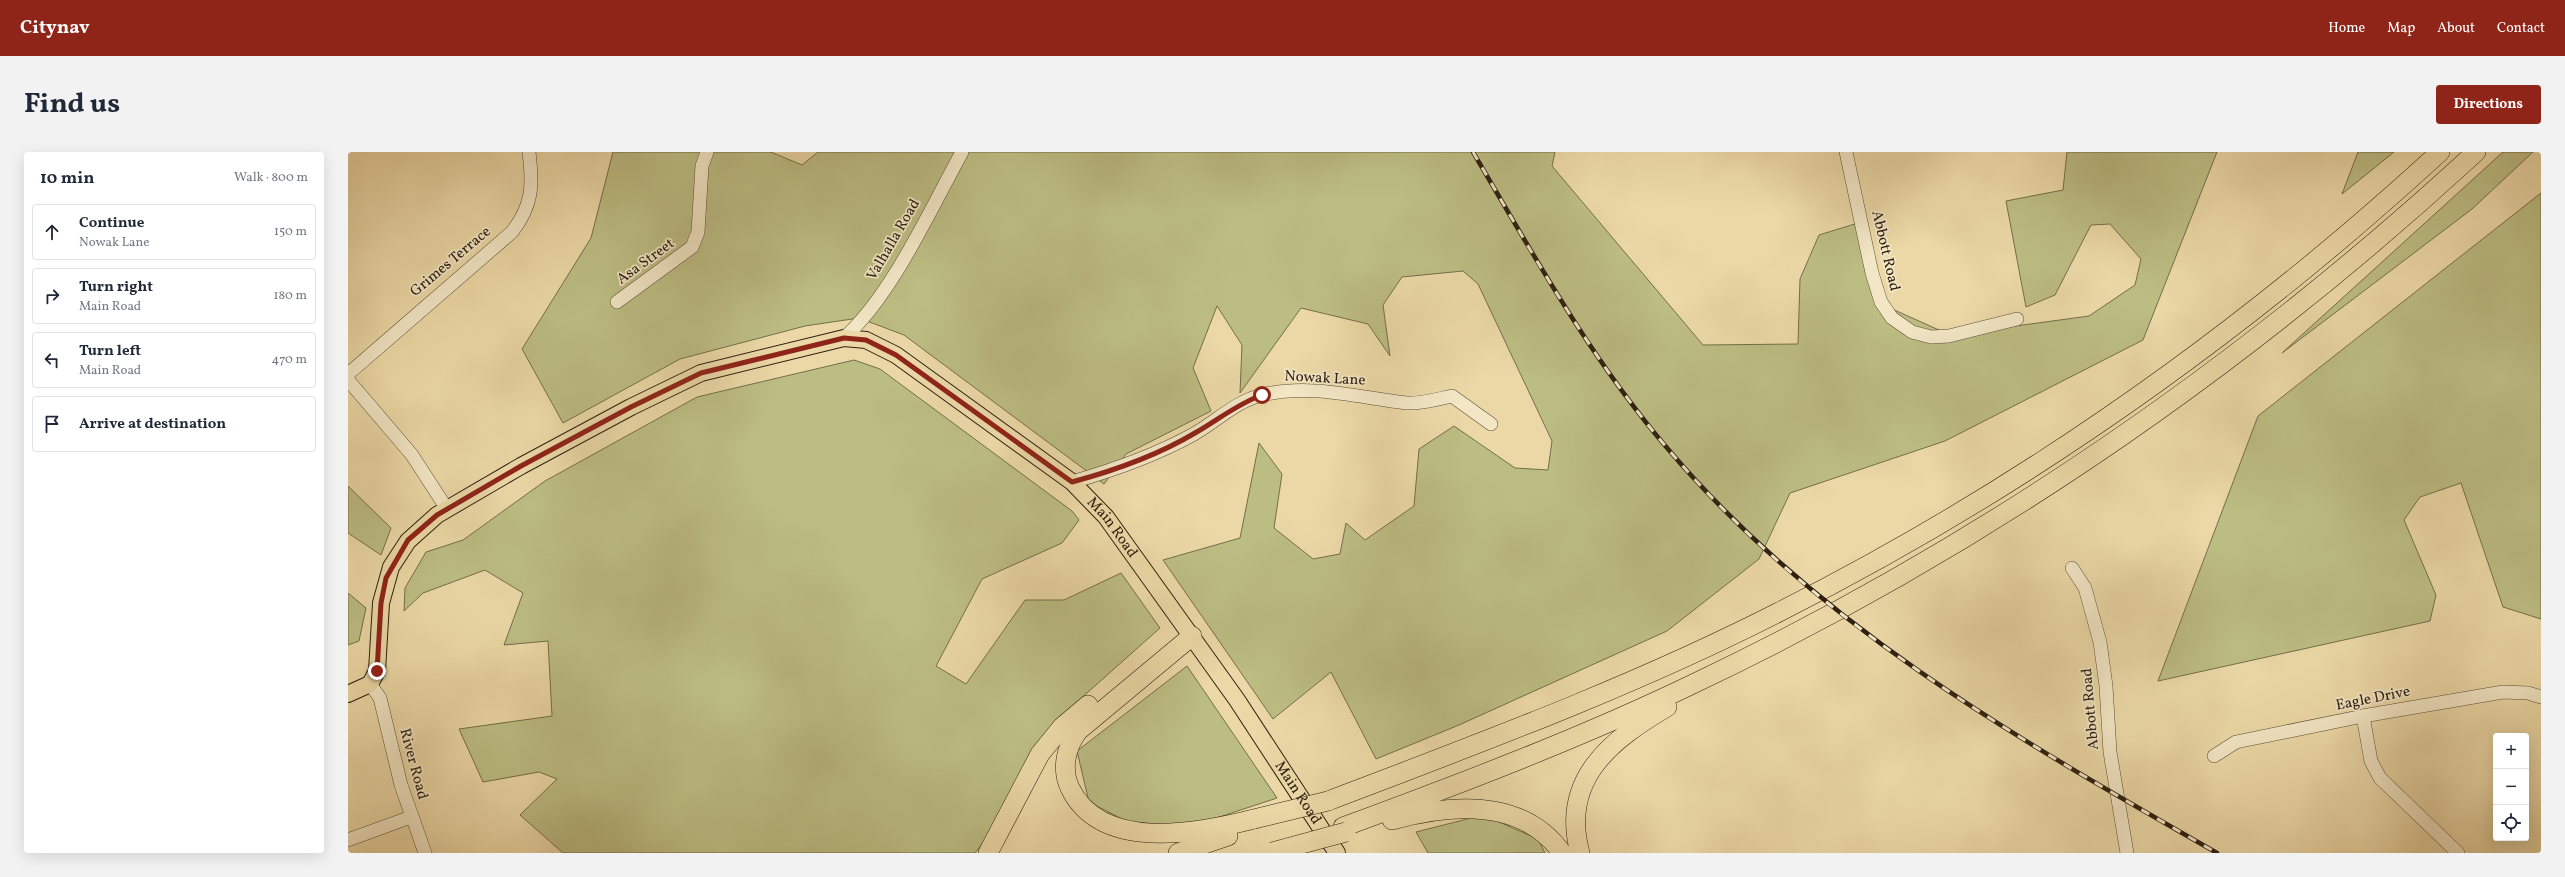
<!DOCTYPE html>
<html lang="en">
<head>
<meta charset="utf-8">
<style>
	:root { --surface:#fff; --page:#f2f2f3; --text:#1f2937; --muted:#747a83; --line:#e0e1e3; --accent:#8f2418 }
	body { margin:0; font-family:Vollkorn,serif; background:var(--page); color:var(--text) }
	.controls { position:absolute; right:12px; bottom:12px; display:grid; overflow:hidden; border-radius:4px; box-shadow:0 4px 16px #0002 }
	.controls button { width:36px; height:36px; display:grid; place-items:center; padding:0; border:0; border-bottom:1px solid var(--line); background:var(--surface); color:var(--text); font:20px sans-serif }
	.stop { position:absolute; width:12px; height:12px; margin:-9px; border:3px solid #8f2418; border-radius:50%; background:#fff }
	.stop.end { background:#8f2418; border-color:#fff; box-shadow:0 1px 4px #0008 }
	.list { margin:0; padding:0; list-style:none }
	h2 { display:flex; justify-content:space-between; align-items:center; height:52px; margin:0; padding:0 16px; font-size:17px }
	h2 small { font-size:13px; font-weight:400; color:var(--muted) }
	.list li { display:grid; grid-template-columns:26px 1fr auto; gap:12px; align-items:center; box-sizing:border-box; height:56px; margin:0 8px 8px; padding:0 8px; border:1px solid var(--line); border-radius:4px }
	.list b { display:block; font-size:15px; white-space:nowrap }
	.list p { margin:0; font-size:13px; white-space:nowrap; color:var(--muted) }
	.list em { font-size:13px; font-style:normal; color:var(--muted) }
	.icon { flex:none; width:22px; height:22px; fill:none; stroke:currentColor; stroke-width:2; stroke-linecap:round; stroke-linejoin:round }
	.map { position:relative; flex:none; width:2193px; height:701px; overflow:hidden; border-radius:4px }
	header { display:flex; align-items:center; gap:24px; box-sizing:border-box; height:56px; padding:0 20px; background:var(--accent); color:#fff }
	header strong { font-size:19px }
	nav { display:flex; gap:22px; margin-inline-start:auto; font-size:14px }
	.intro { display:flex; align-items:center; justify-content:space-between; box-sizing:border-box; height:96px; padding:0 24px }
	h1 { margin:0; font-size:28px }
	.button { padding:10px 18px; border-radius:4px; background:var(--accent); color:#fff; font-size:14px; font-weight:700 }
	main { display:flex; gap:24px; padding:0 24px }
	aside { flex:1; background:var(--surface); border-radius:4px; box-shadow:0 4px 16px #0002 }
	.map>svg:first-child { display:block }
</style>
</head>
<body>
<header>
<strong>Citynav</strong>
<nav><a>Home</a><a>Map</a><a>About</a><a>Contact</a></nav>
</header>
<div class="intro"><h1>Find us</h1><a class="button">Directions</a></div>
<main>
<aside>
<h2>10 min<small>Walk · 800 m</small></h2>
<ul class="list">
<li><svg class="icon" aria-label="ahead" viewBox="0 0 24 24"><path d="M12 20V5M6 11l6-6 6 6"/></svg><div><b>Continue</b><p>Nowak Lane</p></div><em>150 m</em></li>
<li><svg class="icon" aria-label="right" viewBox="0 0 24 24"><path d="M7 20v-9h11M14 6l5 5-5 5"/></svg><div><b>Turn right</b><p>Main Road</p></div><em>180 m</em></li>
<li><svg class="icon" aria-label="left" viewBox="0 0 24 24"><path d="M17 20v-9H6M10 6l-5 5 5 5"/></svg><div><b>Turn left</b><p>Main Road</p></div><em>470 m</em></li>
<li><svg class="icon" aria-label="arrive" viewBox="0 0 24 24"><path d="M6 21V4h12l-3 4 3 4H6"/></svg><div><b>Arrive at destination</b></div></li>
</ul>
</aside>
<div class="map">
<svg width="2193" height="701" viewBox="0 0 2193 701">
	<rect width="100%" height="100%" fill="#ebd8a6"/>
	<filter id="stains"><feTurbulence type="fractalNoise" baseFrequency=".005" numOctaves="4"/><feColorMatrix values="0 0 0 0 .2 0 0 0 0 .09 0 0 0 0 .02 0 0 0 .5 -.17"/></filter>
	<radialGradient id="worn" r=".72"><stop offset=".6" stop-color="#630" stop-opacity="0"/><stop offset="1" stop-color="#630" stop-opacity=".3"/></radialGradient>
	<g fill="#bcbd83" stroke="#746e4a">
		<polygon points="265,0 423,0 454,13 470,0 1207,0 1204,14 1355,193 1450,192 1452,127 1471,83 1513,70 1533,152 1602,183 1741,164 1787,133 1793,107 1762,72 1743,73 1707,143 1678,155 1658,49 1715,38 1719,0 1869,0 1795,188 1597,289 1442,341 1411,407 1319,479 1111,573 1028,607 983,520 925,567 815,408 892,386 911,291 934,322 926,376 965,407 992,402 998,371 1017,388 1066,354 1071,297 1106,274 1167,316 1200,318 1204,289 1130,132 1115,119 1054,125 1035,153 1042,204 1020,172 953,156 892,241 894,193 869,154 845,216 863,259 778,302 756,332 556,183 511,166 457,174 332,207 215,271 174,197 243,86"/>
		<polygon points="2010,0 2046,0 1994,42"/>
		<polygon points="2155,0 2185,0 2124,57 1934,201"/>
		<polygon points="2193,41 2193,467 2155,455 2113,331 2072,345 2056,368 2088,443 2082,469 1810,529 1910,264"/>
		<polygon points="506,208 532,217 724,359 731,368 714,391 634,427 588,514 618,532 677,448 716,448 773,421 812,476 712,565 639,686 627,701 215,701 172,663 209,627 191,620 135,630 111,577 204,564 200,489 156,493 175,441 137,418 75,441 56,459 57,436 78,400 115,388 197,329 349,245"/>
		<polygon points="0,334 43,376 33,403 0,381"/>
		<polygon points="0,441 18,456 11,489 0,493"/>
		<polygon points="839,514 929,646 841,675 788,674 741,650 729,599"/>
		<polygon points="1135,663 1190,687 1197,701 1080,701 1068,680"/>
	</g>
	<g fill="none" stroke-linecap="round" stroke-linejoin="round">
		<g stroke="#5c4e36" stroke-width="14">
			<g id="minor">
				<polyline points="1498,0 1524,121 1533,150 1544,166 1564,180 1583,185 1601,184 1669,167"/>
				<polyline points="269,150 344,95 350,80 354,14 359,0"/>
				<path d="M496,186C544,143 582,58 614,0"/>
				<path d="M0,222L164,80C185,53 185,33 181,0"/>
				<polyline points="0,228 64,303 99,357"/>
				<path d="M724,330C766,318 808,303 846,282C869,269 888,249 914,243C962,231 1012,246 1059,251C1073,252 1090,247 1104,244L1143,272"/>
				<polyline points="1724,416 1737,436 1752,490 1758,534 1762,600 1779,701"/>
				<polyline points="22,532 32,546 53,633 77,701"/>
				<polyline points="2015,564 2023,609 2032,626 2110,701"/>
				<polyline points="1866,604 1888,590 2015,564 2155,540 2180,541 2193,545"/>
				<polyline points="0,688 63,665"/>
			</g>
		</g>
		<g stroke="#2d2011" stroke-width="18">
			<g id="major">
				<path id="s1" d="M0,542L22,532L29,519L33,451L43,415L60,389L89,363L173,314L283,255L353,221L496,186L518,188L548,203L724,330L758,365L889,548L989,701"/>
			</g>
		</g>
		<g stroke="#2d2011" stroke-width="20">
			<g id="highway">
				<path d="M844,484L730,579C718,595 713,617 722,636C753,701 851,681 906,667"/>
				<path d="M980,649C1132,591 1286,534 1431,460C1671,339 1894,182 2092,0"/>
				<path d="M1044,668C1102,652 1174,645 1214,701"/>
				<path d="M995,675C1114,631 1233,586 1347,531C1633,395 1895,215 2128,0"/>
				<polyline points="640,701 692,602 714,575 740,553"/>
				<polyline points="830,701 880,684"/>
				<path d="M1232,701C1212,627 1263,588 1319,555"/>
			</g>
		</g>
		<use href="#minor" stroke="#f2e6c5" stroke-width="13"/>
		<use href="#major" stroke="#ebd8a6" stroke-width="16"/>
		<use href="#highway" stroke="#ebd8a6" stroke-width="19"/>
		<g stroke="#2d2011" stroke-width="4.5">
			<path id="rail" d="M1125,0C1185,102 1242,206 1320,297C1470,474 1670,587 1869,701"/>
		</g>
		<use href="#rail" stroke="#f2e6c5" stroke-width="3" stroke-dasharray="9" stroke-linecap="butt"/>
		<g stroke="#2d2011" stroke-width="20" stroke-linecap="butt">
			<g id="highway-bridge">
				<polyline points="906,667 980,649"/>
				<polyline points="924,700 998,680"/>
			</g>
		</g>
		<use href="#highway-bridge" stroke="#ebd8a6" stroke-width="19"/>
	</g>
	<g fill="none" stroke-linecap="round" stroke-linejoin="round">
		<path stroke="#8f2418" stroke-width="5" d="M29,519L33,451L38,426L60,388L89,363L173,314L283,255L353,221L496,186L518,188L548,203L724,330C765,319 810,303 847,281C870,268 889,252 914,243"/>
	</g>
	<g text-anchor="middle" dominant-baseline="central" stroke-width="3.5" stroke-linejoin="round" paint-order="stroke">
		<g font-size="15" fill="#2d2011" stroke="#f2e6c5">
			<text transform="translate(546 88) rotate(-60)">Valhalla Road</text>
			<text transform="translate(1537 99) rotate(77)">Abbott Road</text>
			<text transform="translate(103 110) rotate(-40)">Grimes Terrace</text>
			<text transform="translate(298 110) rotate(-36)">Asa Street</text>
			<text transform="translate(977 227) rotate(3)">Nowak Lane</text>
			<text stroke="none"><textPath href="#s1" startOffset="995">Main Road</textPath></text>
			<text transform="translate(2025 547) rotate(-11)">Eagle Drive</text>
			<text transform="translate(1743 557) rotate(-95)">Abbott Road</text>
			<text transform="translate(65 612) rotate(75)">River Road</text>
			<text stroke="none"><textPath href="#s1" startOffset="1319">Main Road</textPath></text>
		</g>
	</g>
	<rect width="100%" height="100%" filter="url(#stains)"/>
	<rect width="100%" height="100%" fill="url(#worn)"/>
</svg>
<div class="controls">
<button>+</button>
<button>−</button>
<button><svg class="icon" aria-label="locate" viewBox="0 0 24 24"><circle cx="12" cy="12" r="6"/><path d="M12 2v4M12 18v4M2 12h4M18 12h4"/></svg></button>
</div>
<div class="stop" style="left:914px;top:243px"></div>
<div class="stop end" style="left:29px;top:519px"></div>
</div>
</main>
</body>
</html>
